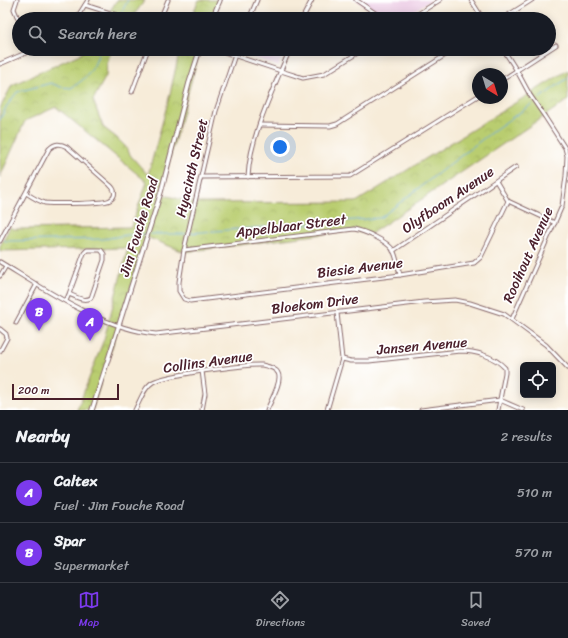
<!DOCTYPE html>
<html lang="en">
<head>
<meta charset="utf-8">
<style>
	:root { --surface:#171b24; --page:#242831; --text:#f1f3f6; --muted:#9ea1a6; --line:#363941; --accent:#7c3aed }
	body { margin:0; font-family:Sriracha,sans-serif; background:var(--page); color:var(--text) }
	.controls { position:absolute; right:12px; bottom:12px; display:grid; overflow:hidden; border-radius:6px; box-shadow:0 2px 10px #0003 }
	.controls button { width:36px; height:36px; display:grid; place-items:center; padding:0; border:0; border-bottom:1px solid var(--line); background:var(--surface); color:var(--text); font:20px sans-serif }
	.compass { position:absolute; left:472px; top:68px; width:36px; height:36px; border-radius:50%; background:var(--surface); box-shadow:0 2px 10px #0003; rotate:142deg }
	.scale { position:absolute; left:12px; bottom:10px; width:107px; box-sizing:border-box; padding-left:4px; border:2px solid #4a1f2b; border-top:0; font-size:11px; line-height:14px; white-space:nowrap; color:#4a1f2b; -webkit-text-stroke:3px #fff; paint-order:stroke }
	.you { position:absolute; left:280px; top:147px; width:14px; height:14px; margin:-10px; border:3px solid #fff; border-radius:50%; background:#1a73e8; box-shadow:0 0 0 6px #1a73e833 }
	.badge { display:grid; place-items:center; width:26px; height:26px; border-radius:50%; background:var(--accent); color:#fff; font-size:13px; font-weight:700 }
	.pin { position:absolute; translate:-50% -33px; filter:drop-shadow(0 1px 2px #0008) }
	.pin::after { content:''; position:absolute; top:21px; width:14px; height:12px; background:inherit; clip-path:polygon(0 0,100% 0,50% 100%) }
	.list { margin:0; padding:0; list-style:none }
	h2 { display:flex; justify-content:space-between; align-items:center; height:52px; margin:0; padding:0 16px; font-size:17px }
	h2 small { font-size:13px; font-weight:400; color:var(--muted) }
	.list li { display:grid; grid-template-columns:26px 1fr auto; gap:12px; align-items:center; box-sizing:border-box; height:60px; padding:0 16px; border-top:1px solid var(--line) }
	.list b { display:block; font-size:15px; white-space:nowrap }
	.list p { margin:0; font-size:13px; white-space:nowrap; color:var(--muted) }
	.list em { font-size:13px; font-style:normal; color:var(--muted) }
	.icon { flex:none; width:22px; height:22px; fill:none; stroke:currentColor; stroke-width:2; stroke-linecap:round; stroke-linejoin:round }
	.map { position:relative; flex:none; width:568px; height:410px; overflow:hidden }
	.search { position:absolute; background:var(--surface); box-shadow:0 2px 10px #0003; left:12px; right:12px; top:12px; height:44px; display:flex; align-items:center; gap:10px; box-sizing:border-box; padding:0 14px; border-radius:22px; color:var(--muted); font-size:15px }
	.sheet { height:172px; background:var(--surface) }
	nav { display:flex; justify-content:space-around; align-items:center; box-sizing:border-box; height:56px; border-top:1px solid var(--line); background:var(--surface); font-size:11px; color:var(--muted) }
	nav a { display:grid; justify-items:center; gap:2px }
	nav .on { color:var(--accent) }
	.map>svg:first-child { display:block }
</style>
</head>
<body>
<div class="map">
<svg width="568" height="410" viewBox="0 0 568 410">
	<defs>
		<pattern id="park-crowns" width="20" height="18" patternUnits="userSpaceOnUse"><rect width="20" height="18" fill="#b9cd70"/><path d="M2 6a3 3 0 1 1 6 0M12 15a3 3 0 1 1 6 0" fill="none" stroke="#a1b061"/></pattern>
	</defs>
	<rect width="100%" height="100%" fill="#fff"/>
	<filter id="ink" filterUnits="userSpaceOnUse"><feTurbulence type="fractalNoise" baseFrequency=".025" numOctaves="2"/><feDisplacementMap in="SourceGraphic" scale="8" xChannelSelector="R" yChannelSelector="G"/><feConvolveMatrix kernelMatrix="1 2 1 2 8 2 1 2 1" color-interpolation-filters="sRGB"/></filter>
	<filter id="wash" filterUnits="userSpaceOnUse"><feTurbulence type="fractalNoise" baseFrequency=".012" numOctaves="4" result="noise"/><feDisplacementMap in="SourceGraphic" scale="16" xChannelSelector="R" yChannelSelector="G"/><feGaussianBlur stdDeviation="0.9" result="paint"/><feColorMatrix in="noise" values="0 0 0 0 0 0 0 0 0 0 0 0 0 0 0 0 0 1.4 0 .05"/><feComposite in="paint" operator="in"/></filter>
	<g filter="url(#wash)">
		<rect width="100%" height="100%" fill="#f7ecd9"/>
		<g fill="#eed0e7">
			<polygon points="356,0 431,0 401,19 385,19"/>
			<polygon points="240,49 285,49 278,66 239,52"/>
		</g>
		<g fill="url(#park-crowns)" stroke="#82764e">
			<polygon points="117,0 145,0 131,19 105,19"/>
			<polygon points="199,0 219,0 211,19 190,19"/>
			<polygon points="85,49 112,49 107,63 106,76 93,100 103,127 117,138 125,146 131,156 148,175 169,98 180,49 200,49 160,194 195,203 356,202 568,70 568,100 369,235 354,230 184,252 147,237 92,410 77,410 104,339 128,248 0,251 0,246 10,227 14,229 131,227 147,182 56,107 25,121 0,177 0,108 12,85 82,53"/>
		</g>
		<g fill="none" stroke-linecap="round" stroke-linejoin="round">
			<g stroke="#6aa9dd" stroke-width="1">
				<polyline points="118,19 128,0"/>
				<polyline points="540,98 568,78"/>
				<path d="M0,120L6,107L17,92L51,83L60,87L71,88C89,77 94,69 100,49"/>
				<polyline points="190,233 380,218 497,128 532,104"/>
				<polyline points="150,234 187,234"/>
				<polyline points="4,240 6,241 104,239 127,235 147,234"/>
			</g>
		</g>
	</g>
	<g filter="url(#ink)">
		<g fill="none" stroke-linecap="round" stroke-linejoin="round">
			<g stroke="#876768" stroke-width="5">
				<g id="minor">
					<polyline points="17,0 14,9 19,21"/>
					<polyline points="356,0 384,19"/>
					<polyline points="471,0 483,19"/>
					<polyline points="85,5 129,19"/>
					<polyline points="76,19 88,0"/>
					<polyline points="160,19 168,0"/>
					<polyline points="249,19 257,0"/>
					<polyline points="302,19 312,0"/>
					<polyline points="410,19 440,0"/>
					<polyline points="502,19 532,0"/>
					<polyline points="215,49 281,71 303,78 324,74 364,49"/>
					<polyline points="237,49 216,111 184,250 179,282 179,291 184,299 190,301 400,275 474,263 481,257 508,201"/>
					<polyline points="503,49 517,71 530,95 545,117 565,148 567,156 566,176 562,206 512,319"/>
					<polyline points="0,64 35,49"/>
					<polyline points="502,80 556,45"/>
					<polyline points="132,92 148,49"/>
					<polyline points="260,125 330,126 337,124 455,49"/>
					<polyline points="201,177 350,176 478,96"/>
					<path d="M248,177C250,135 274,88 290,49"/>
					<polyline points="496,181 508,201 555,223"/>
					<path d="M0,241L49,149C55,143 60,143 67,147L110,185C115,189 117,196 110,200C105,204 54,204 45,203C38,201 32,197 26,193"/>
					<path d="M184,250L354,229C365,231 387,241 393,250C397,257 398,267 400,275"/>
					<polyline points="393,251 516,167"/>
					<path d="M0,262C46,290 102,329 156,334L424,302L455,300L470,303L504,314L546,345L568,368"/>
					<polyline points="0,276 6,266"/>
					<path d="M66,301L69,294L84,253L87,250H101L104,254V260L91,298C84,302 76,297 69,294"/>
					<polyline points="16,323 37,284"/>
					<polyline points="0,329 6,334 7,338 0,351"/>
					<path d="M342,359L351,361H369L460,351C475,351 494,356 505,368V373L498,410"/>
					<path d="M135,410C140,401 144,387 153,382C165,375 247,364 262,365C267,366 276,368 278,373C283,381 270,402 267,410"/>
					<polyline points="202,410 205,394 202,371"/>
					<polyline points="327,410 342,359 337,313"/>
					<polyline points="421,410 500,400 523,410"/>
				</g>
			</g>
			<g stroke="#876768" stroke-width="5.5">
				<g id="tertiary">
					<polyline points="212,19 220,0"/>
					<polyline points="92,410 161,192 189,83 200,49"/>
				</g>
			</g>
			<use href="#minor" stroke="#fff" stroke-width="3"/>
			<use href="#tertiary" stroke="#fff" stroke-width="3.5"/>
		</g>
	</g>
	<g text-anchor="middle" dominant-baseline="central" stroke-width="3.5" stroke-linejoin="round" paint-order="stroke">
		<g font-size="14" fill="#4a1f2b" stroke="#fff">
			<text transform="translate(192 168) rotate(-77)">Hyacinth Street</text>
			<text transform="translate(448 200) rotate(-34)">Olyfboom Avenue</text>
			<text transform="translate(291 226) rotate(-7)">Appelblaar Street</text>
			<text transform="translate(139 227) rotate(-73)">Jim Fouche Road</text>
			<text transform="translate(528 255) rotate(-66)">Rooihout Avenue</text>
			<text transform="translate(360 268) rotate(-7)">Biesie Avenue</text>
			<text transform="translate(315 304) rotate(-7)">Bloekom Drive</text>
			<text transform="translate(422 346) rotate(-5)">Jansen Avenue</text>
			<text transform="translate(208 362) rotate(-8)">Collins Avenue</text>
		</g>
	</g>
</svg>
<div class="controls">
<button><svg class="icon" aria-label="locate" viewBox="0 0 24 24"><circle cx="12" cy="12" r="6"/><path d="M12 2v4M12 18v4M2 12h4M18 12h4"/></svg></button>
</div>
<svg class="compass" viewBox="-18 -18 36 36"><path d="M0-13l5 13h-10z" fill="#e53935"/><path d="M0 13l5-13h-10z" fill="#9ea1a6"/></svg>
<div class="scale">200 m</div>
<div class="you"></div>
<div class="pin badge" style="left:90px;top:341px">A</div>
<div class="pin badge" style="left:39px;top:331px">B</div>
<div class="search"><svg class="icon" aria-label="search" viewBox="0 0 24 24"><circle cx="10" cy="10" r="6"/><path d="M15 15l6 6"/></svg>Search here</div>
</div>
<section class="sheet">
<h2>Nearby<small>2 results</small></h2>
<ul class="list">
<li><span class="badge">A</span><div><b>Caltex</b><p>Fuel · Jim Fouche Road</p></div><em>510 m</em></li>
<li><span class="badge">B</span><div><b>Spar</b><p>Supermarket</p></div><em>570 m</em></li>
</ul>
</section>
<nav>
<a class="on"><svg class="icon" aria-label="map" viewBox="0 0 24 24"><path d="M3 6l6-2 6 2 6-2v14l-6 2-6-2-6 2zM9 4v14M15 6v14"/></svg>Map</a>
<a><svg class="icon" aria-label="directions" viewBox="0 0 24 24"><path d="M12 3l9 9-9 9-9-9zM9 14v-3h6M13 9l2 2-2 2"/></svg>Directions</a>
<a><svg class="icon" aria-label="saved" viewBox="0 0 24 24"><path d="M7 4h10v16l-5-4-5 4z"/></svg>Saved</a>
</nav>
</body>
</html>
